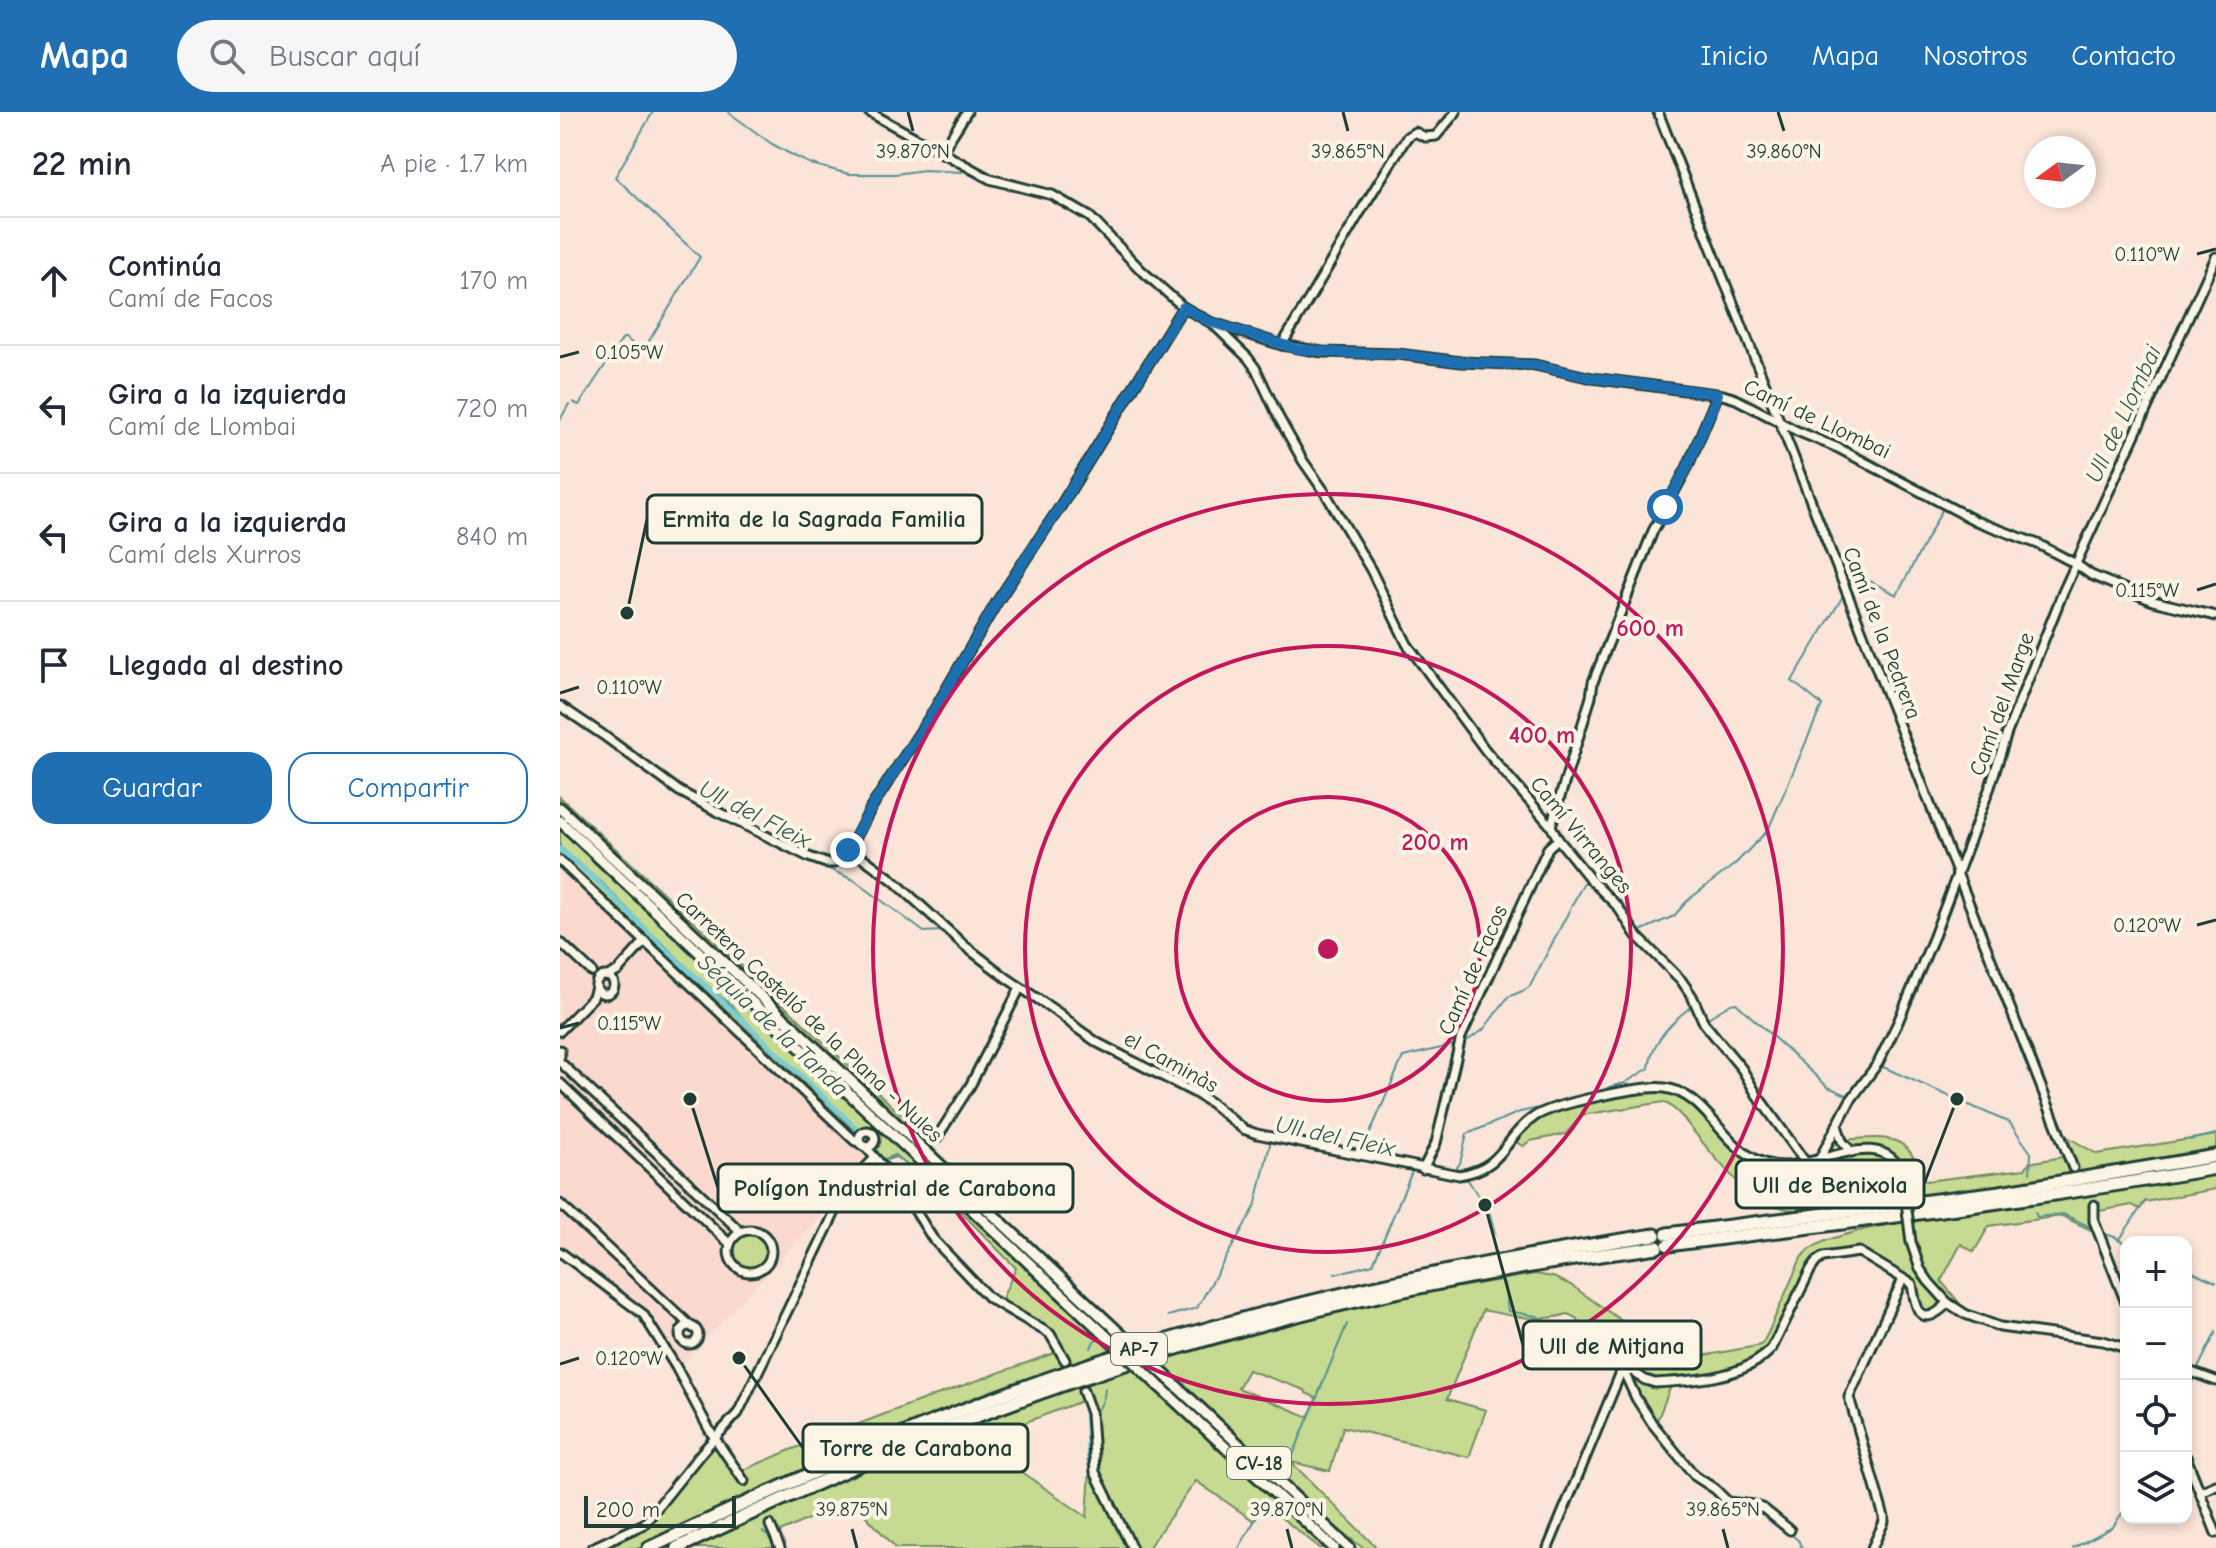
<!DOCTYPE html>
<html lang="es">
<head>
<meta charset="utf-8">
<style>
	:root { --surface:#fff; --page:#f6f6f7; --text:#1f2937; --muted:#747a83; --line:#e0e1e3; --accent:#1f6fb2 }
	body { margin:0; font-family:"Comic Neue",sans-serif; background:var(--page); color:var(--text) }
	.controls { position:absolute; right:24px; bottom:24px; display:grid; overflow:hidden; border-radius:16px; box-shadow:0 4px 12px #0003 }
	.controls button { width:72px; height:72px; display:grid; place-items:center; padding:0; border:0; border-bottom:2px solid var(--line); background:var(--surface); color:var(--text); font:40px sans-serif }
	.compass { position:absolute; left:1464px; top:24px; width:72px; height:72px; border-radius:50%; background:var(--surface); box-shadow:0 4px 12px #0003; rotate:255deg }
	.scale { position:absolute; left:24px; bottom:20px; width:152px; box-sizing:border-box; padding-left:8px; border:4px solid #1f3d34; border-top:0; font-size:22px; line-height:28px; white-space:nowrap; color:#1f3d34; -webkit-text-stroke:6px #fcf5e5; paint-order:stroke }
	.stop { position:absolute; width:24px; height:24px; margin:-18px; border:6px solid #1f6fb2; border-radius:50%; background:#fff }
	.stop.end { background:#1f6fb2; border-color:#fff; box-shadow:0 2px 8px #0008 }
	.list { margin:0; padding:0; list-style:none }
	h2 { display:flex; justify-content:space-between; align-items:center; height:104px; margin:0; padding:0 32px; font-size:34px }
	h2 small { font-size:26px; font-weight:400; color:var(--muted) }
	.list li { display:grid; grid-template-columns:52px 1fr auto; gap:24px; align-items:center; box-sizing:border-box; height:128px; padding:0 32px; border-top:2px solid var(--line) }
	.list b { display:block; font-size:30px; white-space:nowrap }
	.list p { margin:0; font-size:26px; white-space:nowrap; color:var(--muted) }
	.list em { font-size:26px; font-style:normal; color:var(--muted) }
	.actions { display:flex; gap:16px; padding:24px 32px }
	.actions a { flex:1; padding:18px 0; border:2px solid var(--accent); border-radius:24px; text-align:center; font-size:28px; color:var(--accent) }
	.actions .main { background:var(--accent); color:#fff }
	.icon { flex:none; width:44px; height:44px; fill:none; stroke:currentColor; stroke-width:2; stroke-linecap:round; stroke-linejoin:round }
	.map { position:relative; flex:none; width:1656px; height:1436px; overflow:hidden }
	header { display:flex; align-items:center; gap:48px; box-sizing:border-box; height:112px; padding:0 40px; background:var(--accent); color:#fff }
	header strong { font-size:38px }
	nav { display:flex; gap:44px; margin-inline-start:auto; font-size:28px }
	.search { width:560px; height:72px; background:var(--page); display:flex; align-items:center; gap:20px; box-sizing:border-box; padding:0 28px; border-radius:44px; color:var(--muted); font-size:30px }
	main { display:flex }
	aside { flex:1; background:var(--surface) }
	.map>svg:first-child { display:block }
</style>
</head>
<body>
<header>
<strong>Mapa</strong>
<div class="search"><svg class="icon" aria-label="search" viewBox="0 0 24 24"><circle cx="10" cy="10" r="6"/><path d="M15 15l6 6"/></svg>Buscar aquí</div>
<nav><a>Inicio</a><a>Mapa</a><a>Nosotros</a><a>Contacto</a></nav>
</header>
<main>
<aside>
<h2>22 min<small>A pie · 1.7 km</small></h2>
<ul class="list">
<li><svg class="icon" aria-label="ahead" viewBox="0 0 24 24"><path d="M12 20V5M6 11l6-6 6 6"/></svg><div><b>Continúa</b><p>Camí de Facos</p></div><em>170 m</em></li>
<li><svg class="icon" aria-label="left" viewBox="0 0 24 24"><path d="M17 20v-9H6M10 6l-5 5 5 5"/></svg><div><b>Gira a la izquierda</b><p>Camí de Llombai</p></div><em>720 m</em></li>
<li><svg class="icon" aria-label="left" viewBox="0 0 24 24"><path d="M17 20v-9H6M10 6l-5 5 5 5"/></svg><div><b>Gira a la izquierda</b><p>Camí dels Xurros</p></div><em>840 m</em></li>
<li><svg class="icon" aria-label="arrive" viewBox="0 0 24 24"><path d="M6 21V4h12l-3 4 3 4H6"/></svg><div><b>Llegada al destino</b></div></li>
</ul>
<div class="actions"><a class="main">Guardar</a><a>Compartir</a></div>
</aside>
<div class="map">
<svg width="1656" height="1436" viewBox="0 0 1656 1436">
	<rect width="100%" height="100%" fill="#fbe4d8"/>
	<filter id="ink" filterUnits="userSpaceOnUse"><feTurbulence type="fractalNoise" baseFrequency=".0125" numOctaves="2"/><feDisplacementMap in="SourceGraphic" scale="16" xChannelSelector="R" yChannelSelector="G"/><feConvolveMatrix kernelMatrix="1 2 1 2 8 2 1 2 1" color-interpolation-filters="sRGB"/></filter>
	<g filter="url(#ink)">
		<polygon fill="#fbd9ce" points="0,742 294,1018 311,1018 317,1025 317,1045 120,1254 78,1194 0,1136"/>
		<g fill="#c6db91" stroke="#728c62" stroke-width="2" fill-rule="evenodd">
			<polygon points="0,685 359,1019 385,1051 579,1234 0,692"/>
			<polygon points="0,713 560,1240 505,1258 84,1436 33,1436 84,1412 156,1327 179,1360 228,1339 351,1292 500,1239 491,1222 439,1193 456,1156 358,1056 354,1060 336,1045 320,1050 327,1058 321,1060 316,1057 296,1069 237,1182 286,1078 316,1042 316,1022 308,1017 297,1019 294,1018 0,742"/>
			<path d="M1105,976L1129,986L1181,1039L1213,1053L1259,1048L1277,1014L1282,1028C1319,1026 1351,1017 1360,1065L1366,1069L1465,1057L1469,1051L1508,1044L1499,1020L1537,1042L1656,1023V1041L1413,1081L1233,1098C1188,1092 1158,1049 1131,1016C1123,1006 1116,996 1104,990L1022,1003L1006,1022L970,1029L963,1034L952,1028L974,1005L1051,983Z"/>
			<path d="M1656,1059V1077L1585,1090L1580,1097L1572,1093L1534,1100L1539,1122L1502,1104L1429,1114L1414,1140L1401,1132L1381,1169L1410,1204L1388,1190L1381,1198L1363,1202L1353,1172L1299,1140L1257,1148L1212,1235L1184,1257L1113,1269L1095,1314L1061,1255L1044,1242L1016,1206L1008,1202C978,1211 952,1204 923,1198L887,1287L926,1298L909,1345L783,1315L770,1359L731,1350L817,1436H803L777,1416L598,1249L734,1211L825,1188L975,1162L993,1165L1011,1173L1114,1246L1120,1248L1197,1234L1202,1232L1208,1221L1241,1146C1253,1130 1277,1125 1295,1120C1335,1109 1375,1107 1416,1101C1496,1088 1576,1073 1656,1059ZM688,1258L745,1278L746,1281L757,1286L749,1305L678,1276Z"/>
			<circle cx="191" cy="1139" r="19"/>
			<path d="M574,1253L770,1436H760L704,1392L694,1409L636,1369L588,1436H336L307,1405L293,1386L216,1422L218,1433L211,1436H123L303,1354L441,1299ZM527,1287L533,1353L530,1358L527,1405L416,1329Z"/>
		</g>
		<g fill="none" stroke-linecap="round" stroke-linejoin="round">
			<g stroke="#579395" stroke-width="2">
				<polyline points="168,0 212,32 236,45 251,52 289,62 335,62 364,58 402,60"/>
				<polyline points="409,62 433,73 462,79"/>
				<polyline points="496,81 532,101"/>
				<polyline points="535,103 556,126"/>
				<polyline points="577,148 589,161"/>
				<polyline points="623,190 652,207"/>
				<polyline points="1619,218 1646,159"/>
				<polyline points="668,222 676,229 681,224 692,227"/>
				<polyline points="721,236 750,241"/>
				<polyline points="841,238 879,244"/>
				<polyline points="772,244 827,246"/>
				<polyline points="890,245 907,247"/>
				<polyline points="958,249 984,251"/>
				<polyline points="991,253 1002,256"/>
				<polyline points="1119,274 1129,275"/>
				<polyline points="1131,275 1167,280 1177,284"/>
				<polyline points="1183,287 1198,295"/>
				<polyline points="13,290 19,293 63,226 66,226 80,239 83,239 140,145 55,65 93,0"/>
				<polyline points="0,308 9,292"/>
				<polyline points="1247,319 1310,346"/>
				<polyline points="1312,347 1356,372"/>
				<polyline points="1362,374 1427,410"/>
				<polyline points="1441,414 1476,428"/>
				<polyline points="1522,429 1535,398 1579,304"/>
				<polyline points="1481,430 1498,438"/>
				<polyline points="1289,475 1295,464 1298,463 1337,483 1383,396"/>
				<polyline points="1483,543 1495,510"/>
				<polyline points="1463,591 1482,546"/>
				<polyline points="0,599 16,609"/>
				<polyline points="61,640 113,679"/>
				<polyline points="122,685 149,701 234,741"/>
				<polyline points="1424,701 1432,680"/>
				<polyline points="0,735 43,772 86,816 146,873 171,893 196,921 299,1018"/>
				<polyline points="1407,746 1423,705"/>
				<polyline points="258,752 294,768 364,820 381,819 386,820"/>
				<polyline points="1403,757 1406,749"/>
				<polyline points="1078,820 1114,804 1128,788 1174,753 1208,718 1262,593 1232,569 1283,484"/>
				<polyline points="1366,851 1390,790"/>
				<polyline points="1146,907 1171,892 1176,891 1268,975 1289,984"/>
				<polyline points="444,915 461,881"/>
				<polyline points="902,932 923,918 948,885 965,878 970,874 1024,770 1027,770 1032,773"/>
				<polyline points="1317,956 1323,955 1450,1011 1471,1041 1470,1061"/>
				<polyline points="623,979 639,987"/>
				<path d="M1038,982L1049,975L1065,971L1089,956C1090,950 1091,943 1094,937C1101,921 1118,904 1133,893"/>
				<polyline points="675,1015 686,1022"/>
				<polyline points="383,1027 387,1017"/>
				<polyline points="1629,1028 1656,1022"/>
				<polyline points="761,1031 798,1038 803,1037 843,945 894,933"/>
				<polyline points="323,1048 335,1043 353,1058 358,1053"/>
				<polyline points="895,1058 900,1051 907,1022 960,1000 989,994"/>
				<polyline points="873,1061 886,1066 908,1068 930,1102 935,1122"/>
				<polyline points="1475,1100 1477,1105 1503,1102 1532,1116"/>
				<polyline points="1543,1121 1560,1127 1585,1089"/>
				<polyline points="1558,1128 1566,1131"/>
				<polyline points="1626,1157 1656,1170"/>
				<polyline points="775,1162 813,1152 853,1057"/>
				<polyline points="944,1171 948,1199 977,1204 1061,1259"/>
				<polyline points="608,1204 637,1196 695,1095 711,1028"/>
				<polyline points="87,1215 147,1321"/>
				<polyline points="531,1236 534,1229 539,1226"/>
				<polyline points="1640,1259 1638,1256 1656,1220"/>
				<polyline points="1642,1259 1656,1265"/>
				<polyline points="1063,1266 1072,1285"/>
				<polyline points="1626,1276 1636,1265"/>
				<path d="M535,1299C542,1295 545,1284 545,1276"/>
				<polyline points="155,1333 178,1368"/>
				<polyline points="1031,1342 1062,1267"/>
				<polyline points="729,1349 733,1343 787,1212"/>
				<polyline points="203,1420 209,1425 216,1436"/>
				<polyline points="1228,1420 1238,1428 1242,1436"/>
				<polyline points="679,1436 704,1392"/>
				<polyline points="993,1436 1008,1396"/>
				<polyline points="1513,1436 1553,1415 1566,1395"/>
			</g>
			<g stroke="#7ccdd6" stroke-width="5">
				<polyline points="0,737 37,769 102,834"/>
				<polyline points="104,836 173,899 297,1017"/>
				<polyline points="333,1071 370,1129 404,1164"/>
				<polyline points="425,1186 444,1200 470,1214"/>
				<polyline points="526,1294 529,1351 533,1363"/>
				<polyline points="551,1401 564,1428"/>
			</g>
			<g stroke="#1f3d34" stroke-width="13">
				<g id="minor">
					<polyline points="309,0 430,67 492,83 530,105 580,157 623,195 650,210 722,233 762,240 838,242 901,250 975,253 1032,266 1163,283 1176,287 1237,319 1278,336 1416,409 1478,432 1516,452 1531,463 1593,489 1656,504"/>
					<polyline points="1098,0 1513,1056"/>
					<polyline points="381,41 407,0"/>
					<polyline points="653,212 688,246 696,257 719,306 743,349 766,382 811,458 847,532 926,639 991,714 998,727 1030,767 1058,795 1076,823 1121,868 1132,884 1144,911 1182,957 1197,983 1246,1051"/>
					<polyline points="722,233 799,102 847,25 855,20 865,25 876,24 896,0"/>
					<path d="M0,594L43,623L119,679L162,702L249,745L266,751H273L287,742L298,743L306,748L333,768L405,834L448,867L500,902L518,917L538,931L635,981L651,991L683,1017L697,1022L899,1063C945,1056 943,1026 974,1005C992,992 1083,973 1105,976C1154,983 1166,1055 1225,1054C1262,1053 1328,1012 1343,1066"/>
					<polyline points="991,714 1031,585 1033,570 1093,419 1127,356 1158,282"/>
					<polyline points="287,742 311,696 375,597 437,490 500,395 623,195"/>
					<polyline points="0,749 295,1029 301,1031"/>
					<polyline points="0,830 32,860"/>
					<polyline points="48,864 58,859 85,829"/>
					<circle cx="45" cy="873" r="9"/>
					<polyline points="0,919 33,885 36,875"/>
					<polyline points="0,938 0,944"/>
					<polyline points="0,950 181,1120"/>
					<polyline points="0,971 170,1132"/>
					<polyline points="1277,1013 1282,1029 1292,1040"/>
					<circle cx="307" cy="1027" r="8"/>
					<polyline points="376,1027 410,974 460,876"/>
					<polyline points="305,1034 339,1073 373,1127 429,1186 490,1222 505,1248"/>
					<polyline points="1259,1048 1290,989 1318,951 1338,910 1374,824 1430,675 1447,621 1503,480 1656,145"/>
					<polyline points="863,1057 876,1031 901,925 988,736 998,727"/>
					<polyline points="0,1092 133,1216"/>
					<polyline points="1534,1093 1534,1109 1566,1191"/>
					<circle cx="190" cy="1139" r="21"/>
					<polyline points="1351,1130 1360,1157 1369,1170 1388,1191 1405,1202 1440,1215 1543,1229 1566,1236"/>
					<polyline points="0,1140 83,1202 116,1255 150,1319 184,1369"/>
					<circle cx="129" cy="1223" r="9"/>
					<polyline points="1626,1258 1656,1269"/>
					<polyline points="1064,1260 1076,1286 1092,1311 1135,1364 1155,1377 1168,1390 1194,1393 1204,1397 1230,1418"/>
					<polyline points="523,1279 531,1301 535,1360 572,1436"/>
					<polyline points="1626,1345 1656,1421"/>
					<polyline points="1640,1380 1656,1373"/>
					<polyline points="210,1413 220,1436"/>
					<polyline points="32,1436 84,1412 142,1340 178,1301 288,1073 314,1047"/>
					<path d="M988,1436L1061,1260L1072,1259L1085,1268L1095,1271C1133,1269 1187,1266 1212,1236L1251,1157L1257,1149L1263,1145L1299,1140L1352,1172C1356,1199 1361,1218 1388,1191"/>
					<polyline points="1312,1436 1324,1410 1324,1405 1289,1285 1343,1167"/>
				</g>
			</g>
			<g stroke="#1f3d34" stroke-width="15">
				<g id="major">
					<polyline points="0,696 554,1216"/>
					<polyline points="0,709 542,1220"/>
					<polyline points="609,1267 789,1436"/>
					<polyline points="597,1272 774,1436"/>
				</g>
			</g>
			<g stroke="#1f3d34" stroke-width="17">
				<g id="highway">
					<polyline points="1107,1122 1440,1080 1656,1044"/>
					<path d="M1108,1133C1291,1110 1474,1088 1656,1056"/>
					<path d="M89,1436C219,1375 349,1315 484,1268C683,1198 888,1154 1095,1123"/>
					<path d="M117,1436C201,1397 285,1357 371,1322C565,1244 771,1187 977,1153C1017,1146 1057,1141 1097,1135"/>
				</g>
			</g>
			<use href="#minor" stroke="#fcf5e5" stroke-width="7"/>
			<use href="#major" stroke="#fcf5e5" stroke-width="9"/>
			<use href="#highway" stroke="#fcf5e5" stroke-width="11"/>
			<g stroke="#1f3d34" stroke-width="13" stroke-linecap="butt">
				<polyline id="minor-bridge" points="1343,1066 1351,1130"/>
			</g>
			<g stroke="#1f3d34" stroke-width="15" stroke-linecap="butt">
				<g id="major-bridge">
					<polyline points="554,1216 609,1267"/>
					<polyline points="542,1220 597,1272"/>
				</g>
			</g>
			<use href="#minor-bridge" stroke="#fcf5e5" stroke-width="7"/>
			<use href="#major-bridge" stroke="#fcf5e5" stroke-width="9"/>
		</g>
	</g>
	<g fill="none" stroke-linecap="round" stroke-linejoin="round" filter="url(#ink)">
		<polyline stroke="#1f6fb2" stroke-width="10" points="288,738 311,696 375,597 437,490 500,395 623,195 650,210 737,237 783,241 838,242 901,250 975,253 1032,266 1158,282 1127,356 1105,395"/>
	</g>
	<path fill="none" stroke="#1f3d34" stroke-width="3" d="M348,0L353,19M783,0L788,19M1218,0L1224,19M1637,142L1656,137M0,245L19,240M1637,478L1656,472M0,581L19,575M1637,813L1656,808M0,916L19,911M0,1252L19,1246M292,1417L297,1436M727,1417L732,1436M1163,1417L1168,1436"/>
	<g fill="none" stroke="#c2185b" stroke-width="4">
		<circle cx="768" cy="837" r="152"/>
		<circle cx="768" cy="837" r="303"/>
		<circle cx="768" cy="837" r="455"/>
	</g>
	<g text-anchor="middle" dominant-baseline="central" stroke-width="8" stroke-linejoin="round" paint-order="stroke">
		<g fill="#fcf5e5" stroke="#617469" stroke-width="2">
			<rect x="551" y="1221" width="56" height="32" rx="6"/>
			<rect x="667" y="1335" width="64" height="32" rx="6"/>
		</g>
		<g font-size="20" font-weight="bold" fill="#1f3d34">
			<text x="579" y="1237">AP-7</text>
			<text x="699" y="1351">CV-18</text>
		</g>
		<g font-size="22" fill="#1f3d34" stroke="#fcf5e5">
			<text transform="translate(1257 307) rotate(25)">Camí de Llombai</text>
			<text transform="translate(1322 521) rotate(69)">Camí de la Pedrera</text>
			<text transform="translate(1442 592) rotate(-70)">Camí del Marge</text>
			<text transform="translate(1021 723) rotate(50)">Camí Virranges</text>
			<text transform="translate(913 858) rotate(-66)">Camí de Facos</text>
			<text transform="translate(249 905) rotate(43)">Carretera Castelló de la Plana - Nules</text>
			<text transform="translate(611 950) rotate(29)">el Caminàs</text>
		</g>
		<g font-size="24" font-style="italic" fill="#325a54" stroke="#fcf5e5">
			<text transform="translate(1563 302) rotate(-65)">Ull de Llombai</text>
			<text transform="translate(195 702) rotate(27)">Ull del Fleix</text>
			<text transform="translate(213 913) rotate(43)">Séquia de la Tanda</text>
			<text transform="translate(775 1024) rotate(12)">Ull del Fleix</text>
		</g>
	</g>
	<g font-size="20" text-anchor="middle" fill="#1f3d34" stroke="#fcf5e5" stroke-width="8" stroke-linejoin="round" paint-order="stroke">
		<text x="353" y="46">39.870°N</text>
		<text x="788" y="46">39.865°N</text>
		<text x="1224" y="46">39.860°N</text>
		<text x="1587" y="149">0.110°W</text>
		<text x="69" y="247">0.105°W</text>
		<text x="1587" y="485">0.115°W</text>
		<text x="69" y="582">0.110°W</text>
		<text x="1587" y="820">0.120°W</text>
		<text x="69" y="918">0.115°W</text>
		<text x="69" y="1253">0.120°W</text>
		<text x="292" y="1404">39.875°N</text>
		<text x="727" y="1404">39.870°N</text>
		<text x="1163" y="1404">39.865°N</text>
	</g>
	<circle cx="768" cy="837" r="12" fill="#c2185b" stroke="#fcf5e5" stroke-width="4"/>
	<g font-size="24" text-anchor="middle" font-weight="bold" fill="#c2185b" stroke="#fcf5e5" stroke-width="8" stroke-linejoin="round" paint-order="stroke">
		<text x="1090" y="524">600 m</text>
		<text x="982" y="631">400 m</text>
		<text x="875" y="738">200 m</text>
	</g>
	<path fill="none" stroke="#1f3d34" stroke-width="3" d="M67 501L87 407M1397 987L1364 1072M130 987L158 1076M925 1093L963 1233M179 1246L243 1336"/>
	<g fill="#1f3d34" stroke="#fcf5e5" stroke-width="3">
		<circle cx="67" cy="501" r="8"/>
		<circle cx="1397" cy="987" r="8"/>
		<circle cx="130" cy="987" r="8"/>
		<circle cx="925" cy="1093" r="8"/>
		<circle cx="179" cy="1246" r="8"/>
	</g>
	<g fill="#fcf5e5" stroke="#1f3d34" stroke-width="3">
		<rect x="87" y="383" width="335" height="48" rx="8"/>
		<rect x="1176" y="1048" width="188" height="48" rx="8"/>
		<rect x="158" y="1052" width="355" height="48" rx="8"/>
		<rect x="963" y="1209" width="178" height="48" rx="8"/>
		<rect x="243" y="1312" width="225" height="48" rx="8"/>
	</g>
	<g font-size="24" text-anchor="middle" font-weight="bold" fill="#1f3d34">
		<text x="254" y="415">Ermita de la Sagrada Familia</text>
		<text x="1270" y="1081">Ull de Benixola</text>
		<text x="335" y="1084">Polígon Industrial de Carabona</text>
		<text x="1052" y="1242">Ull de Mitjana</text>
		<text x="356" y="1344">Torre de Carabona</text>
	</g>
</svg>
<div class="controls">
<button>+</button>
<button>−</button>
<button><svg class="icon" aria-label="locate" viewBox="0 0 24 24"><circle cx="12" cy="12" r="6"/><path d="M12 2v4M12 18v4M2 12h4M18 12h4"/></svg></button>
<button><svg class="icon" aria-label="layers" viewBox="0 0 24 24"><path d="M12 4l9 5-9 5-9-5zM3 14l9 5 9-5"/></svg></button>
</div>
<svg class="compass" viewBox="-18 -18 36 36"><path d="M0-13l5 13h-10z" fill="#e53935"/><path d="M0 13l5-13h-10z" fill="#747a83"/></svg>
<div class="scale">200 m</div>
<div class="stop" style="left:1105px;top:395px"></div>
<div class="stop end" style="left:288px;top:738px"></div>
</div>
</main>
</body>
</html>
